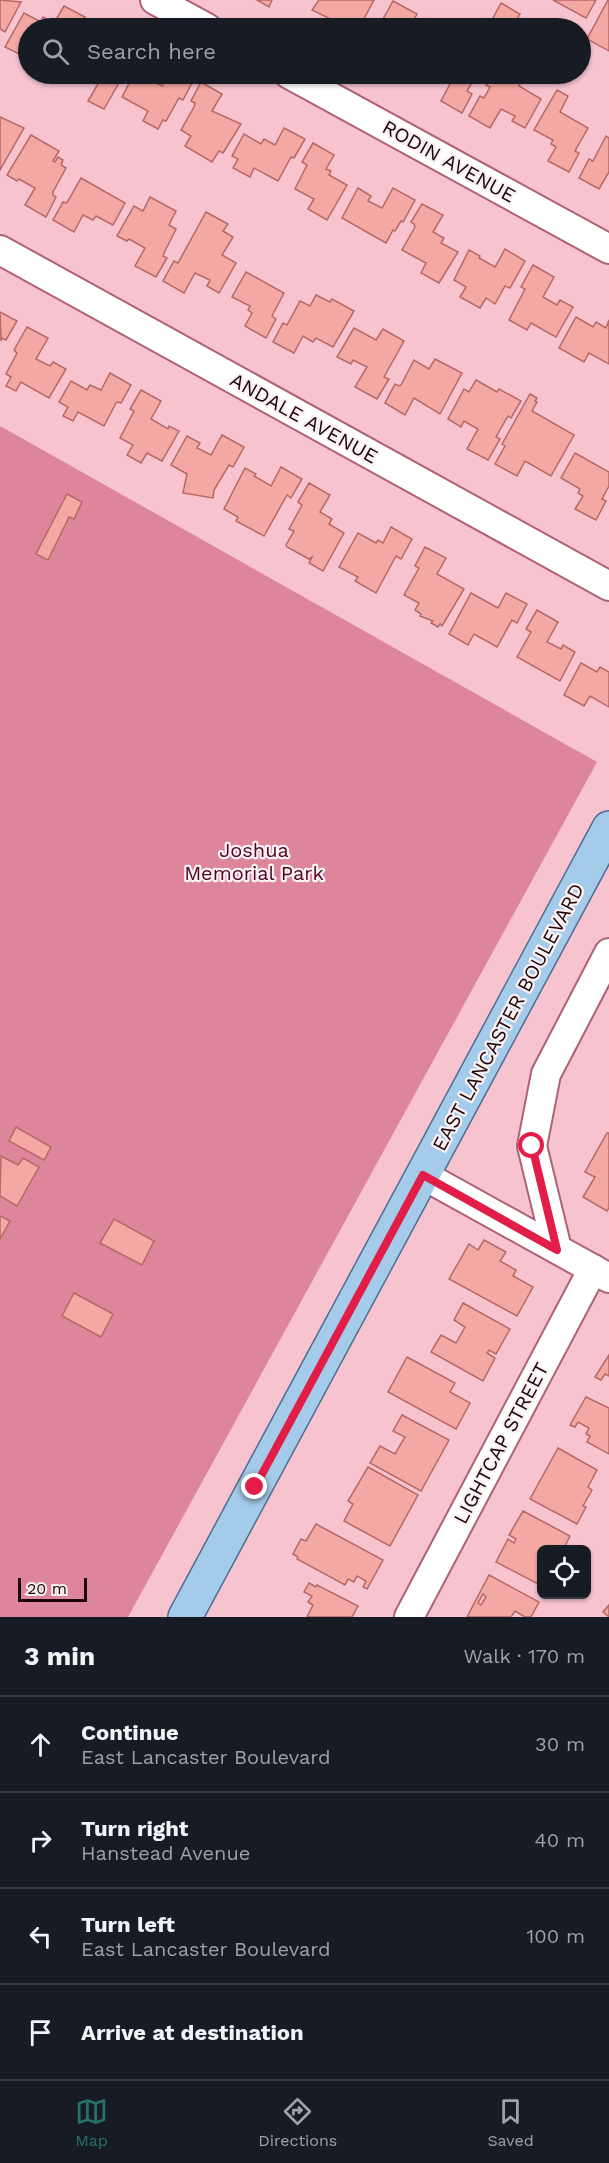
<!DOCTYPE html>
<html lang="en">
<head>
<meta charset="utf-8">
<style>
	:root { --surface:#171b24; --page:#20242c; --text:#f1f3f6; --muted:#9ea1a6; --line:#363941; --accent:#297168 }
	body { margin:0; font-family:"Work Sans",sans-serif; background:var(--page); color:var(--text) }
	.controls { position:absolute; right:18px; bottom:18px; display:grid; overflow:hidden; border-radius:9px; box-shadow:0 2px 4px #0004 }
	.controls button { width:54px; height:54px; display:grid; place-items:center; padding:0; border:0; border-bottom:2px solid var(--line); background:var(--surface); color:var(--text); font:30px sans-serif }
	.scale { position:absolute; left:18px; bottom:15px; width:69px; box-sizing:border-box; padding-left:6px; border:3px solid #1c030a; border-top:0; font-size:16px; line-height:21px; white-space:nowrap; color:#1c030a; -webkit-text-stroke:4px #faf1f3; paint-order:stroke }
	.stop { position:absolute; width:18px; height:18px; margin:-14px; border:4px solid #e11d48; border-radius:50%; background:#fff }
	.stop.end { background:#e11d48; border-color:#fff; box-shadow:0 2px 6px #0008 }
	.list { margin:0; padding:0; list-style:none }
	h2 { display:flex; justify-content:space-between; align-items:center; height:78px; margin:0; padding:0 24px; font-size:26px }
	h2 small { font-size:20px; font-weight:400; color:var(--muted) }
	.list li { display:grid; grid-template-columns:39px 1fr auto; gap:18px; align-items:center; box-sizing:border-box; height:96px; padding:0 24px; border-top:2px solid var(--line) }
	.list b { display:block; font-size:22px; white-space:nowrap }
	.list p { margin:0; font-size:20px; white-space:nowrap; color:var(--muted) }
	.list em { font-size:20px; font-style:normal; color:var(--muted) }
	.icon { flex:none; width:33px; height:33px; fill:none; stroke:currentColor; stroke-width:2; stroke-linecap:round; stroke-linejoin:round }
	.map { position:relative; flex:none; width:609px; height:1617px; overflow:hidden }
	.search { position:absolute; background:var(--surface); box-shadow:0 2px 4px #0004; left:18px; right:18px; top:18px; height:66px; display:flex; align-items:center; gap:15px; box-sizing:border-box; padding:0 21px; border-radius:33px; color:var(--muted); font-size:22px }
	.sheet { height:462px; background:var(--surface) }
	nav { display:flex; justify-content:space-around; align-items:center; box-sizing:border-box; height:84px; border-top:2px solid var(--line); background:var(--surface); font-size:16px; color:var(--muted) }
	nav a { display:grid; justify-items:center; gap:3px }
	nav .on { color:var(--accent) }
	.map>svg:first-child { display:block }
</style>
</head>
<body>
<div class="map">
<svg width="609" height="1617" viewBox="0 0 609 1617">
	<rect width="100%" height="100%" fill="#f6c3cf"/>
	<polygon fill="#dc859b" points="0,426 597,762 128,1617 0,1617"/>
	<g fill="#f4a8a3" stroke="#b66965" stroke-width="1.5" fill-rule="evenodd">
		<polygon points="0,0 21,2 5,32 0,29"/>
		<polygon points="257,0 272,0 269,7"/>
		<polygon points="319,0 374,0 359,28 337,28 339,23 312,10"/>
		<polygon points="553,0 596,0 586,18"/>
		<polygon points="608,0 609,0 609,51 587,39"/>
		<polygon points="393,1 417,14 410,27 414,28 378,28"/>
		<polygon points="501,3 520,14 512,28 493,18"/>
		<polygon points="64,6 85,17 78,28 28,28 28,55 27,58 5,47 24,13 41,22 43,17 54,23"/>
		<polygon points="92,21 105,28 88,28"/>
		<polygon points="79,74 124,74 104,109 88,101 98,84"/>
		<polygon points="134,74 150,74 148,79 162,86 169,74 185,74 194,79 183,100 179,98 166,121 163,120 158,129 143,121 148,111 122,97"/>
		<polygon points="426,74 477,74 467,91 472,94 462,113 441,101 450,84 434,75 432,77"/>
		<polygon points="493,74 509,74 521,81 519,86 541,99 525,128 512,121 515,116 501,109 490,128 469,116 480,96 484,98 490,87 486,85"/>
		<polygon points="201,82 222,94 212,111 241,124 223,153 219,151 212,162 185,146 191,136 181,130 194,107 195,103 191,101"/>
		<polygon points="557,90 568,96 560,112 588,128 575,151 579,153 569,172 548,161 556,147 551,144 553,140 534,130"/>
		<polygon points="0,117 24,128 0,170"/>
		<polygon points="284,128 305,139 294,158 291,157 278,181 254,168 250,177 233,168 238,159 232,156 244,134 261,144 264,139 275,145"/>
		<polygon points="31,135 59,151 53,161 55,162 58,157 63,160 61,165 66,168 53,192 53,195 56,197 46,217 25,205 35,188 19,179 17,181 7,175"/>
		<polygon points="606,136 609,138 609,172 599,189 579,178 589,159 593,161"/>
		<polygon points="313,143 334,155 326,169 331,171 329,175 347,185 327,220 308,209 314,199 295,189 307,165 302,162"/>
		<polygon points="81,178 125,203 113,225 96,216 93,220 83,215 74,232 53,220 63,202 66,203 68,201"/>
		<polygon points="358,188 371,196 368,201 382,208 393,188 415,200 403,222 401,221 395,231 393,230 386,243 342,218"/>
		<polygon points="150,197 176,211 169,225 176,229 164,253 163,256 167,258 156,277 135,266 145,248 129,239 127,241 117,236 134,206 143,211"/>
		<polygon points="422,204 443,215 433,232 444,238 441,243 458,252 439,283 421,273 426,263 402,250 415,227 414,224 411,222"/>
		<polygon points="206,212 228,224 223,231 233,237 222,255 236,263 219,293 207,286 210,280 195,273 184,293 163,281 174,261 178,263"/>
		<polygon points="505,249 525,261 510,288 505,286 495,304 486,298 480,308 460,297 466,287 454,280 469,250 480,256 479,258 495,267"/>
		<polygon points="533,265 554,277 543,297 557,305 560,300 573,307 556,337 531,323 527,330 509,320 525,289 521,287"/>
		<polygon points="246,272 284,293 272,316 276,319 266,338 245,326 252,313 248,310 250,306 232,297"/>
		<polygon points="316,295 330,302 332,299 354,311 333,347 316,338 313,342 303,336 294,353 273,342 283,323 287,325 300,301 310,306"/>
		<polygon points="0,312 17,321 6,340 2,338 1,341"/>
		<polygon points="576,317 593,327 596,322 606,328 609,320 609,364 589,353 584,362 559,348"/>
		<polygon points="27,327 48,338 36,359 50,366 53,362 66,369 49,398 21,382 16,391 6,386 11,377 6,374 17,353 14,350"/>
		<polygon points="354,328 376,340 383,329 404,341 384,377 389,379 377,399 355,387 367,367 353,360 351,364 337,357"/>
		<polygon points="435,359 462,373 440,414 414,398 405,415 385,403 395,384 399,386 401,385 414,360 429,369"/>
		<polygon points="110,373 131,385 121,403 118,402 116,403 104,426 78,412 73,421 63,416 68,407 59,402 71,381 87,390 90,385 101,390"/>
		<polygon points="476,380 497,392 499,389 521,401 511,418 508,416 496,437 500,439 488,460 467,449 478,429 464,421 461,427 448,419 464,389 469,392"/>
		<polygon points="141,390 161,401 151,419 168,429 169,426 179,431 162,461 147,453 141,463 127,455 133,445 120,438 134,411 130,409"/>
		<polygon points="530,394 537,398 535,401 537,402 532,411 574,435 551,476 525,461 517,476 495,464 505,446 502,444"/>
		<polygon points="222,435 244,447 233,467 229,465 214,490 213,498 183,493 187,474 171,465 187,436 200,443 197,448 211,455"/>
		<polygon points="575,453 609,472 609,486 602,499 606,501 596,520 575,509 583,496 578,493 580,489 561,478"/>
		<polygon points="281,467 302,479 291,498 287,495 264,536 236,521 238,517 224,509 245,468 256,474 254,476 271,486"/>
		<polygon points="309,483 330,495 320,512 332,519 329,524 344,533 323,571 309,563 312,557 309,559 287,547 286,545 294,531 289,529 302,505 298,502"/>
		<polygon points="67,494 82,502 74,519 69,517 48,560 36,554"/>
		<polygon points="391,527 412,539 401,559 396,556 376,593 355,581 358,577 339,567 358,533 376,543 378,540 383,543"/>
		<polygon points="425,547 446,558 437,574 464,589 442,626 440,624 438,627 431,623 433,621 420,616 421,614 415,610 419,603 404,595 419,568 415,566"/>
		<polygon points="471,593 498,608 506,593 527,604 517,623 512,620 497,647 474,634 468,645 449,634"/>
		<polygon points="537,610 558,622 547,642 561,649 563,645 575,652 560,681 517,657 531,632 526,629"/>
		<polygon points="581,663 597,672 600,667 609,672 609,707 590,696 584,706 564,695"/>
		<polygon points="16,1127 51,1147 44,1160 9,1141"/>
		<polygon points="607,1133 609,1133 609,1208 607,1211 583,1197 595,1177 585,1172"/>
		<polygon points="1,1156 18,1165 23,1158 39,1167 17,1206 0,1196"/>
		<polygon points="0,1216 10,1221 0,1239"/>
		<polygon points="114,1219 154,1241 142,1265 100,1243"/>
		<polygon points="484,1240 506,1252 500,1261 516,1270 513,1276 533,1287 517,1316 449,1279 469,1244 478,1250"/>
		<polygon points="74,1293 113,1314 101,1337 62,1316"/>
		<polygon points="463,1303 510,1329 496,1354 489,1350 487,1353 495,1358 483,1381 431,1352 441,1335 456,1343 465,1327 454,1320"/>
		<polygon points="609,1355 609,1376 605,1374 601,1380 595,1377"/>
		<polygon points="407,1357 455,1383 450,1392 470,1403 456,1429 388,1392"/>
		<polygon points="586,1397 609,1408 609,1454 587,1442 590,1436 586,1434 589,1428 578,1422 575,1427 570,1425"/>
		<polygon points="402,1415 449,1440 421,1491 370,1463 380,1446 395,1454 405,1437 393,1431"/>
		<polygon points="558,1448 597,1470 588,1487 592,1490 583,1506 586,1507 577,1524 530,1499"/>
		<polygon points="368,1467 418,1495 390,1546 344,1521 353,1504 348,1501"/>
		<polygon points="523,1511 570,1536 563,1550 542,1550 542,1586 496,1562 508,1539 514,1543 516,1539 509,1535"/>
		<polygon points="316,1524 383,1560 367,1589 363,1587 366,1581 357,1576 354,1582 348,1579 345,1585 297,1559 298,1557 293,1554 301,1539 306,1541"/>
		<path d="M489,1575L539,1602L531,1617H525L515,1611L511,1617H467ZM483,1594L486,1597L481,1605L478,1603Z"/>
		<polygon points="309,1583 316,1587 317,1585 358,1606 352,1617 307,1617 313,1605 308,1602 312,1596 304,1592"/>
		<polygon points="609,1605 609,1617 603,1612"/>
	</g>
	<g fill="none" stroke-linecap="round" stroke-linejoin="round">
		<g stroke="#ad6276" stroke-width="32">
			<g id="minor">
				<polyline points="155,0 207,28"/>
				<polyline points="289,74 609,249"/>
				<polyline points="0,250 609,586"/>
				<polyline points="423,1175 609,1278"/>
				<polyline points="557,1249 532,1146 546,1074 609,953"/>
				<polyline points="409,1617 593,1269"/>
			</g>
		</g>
		<g stroke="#4d6e92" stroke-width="36">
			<polyline id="major" points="185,1617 609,828"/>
		</g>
		<use href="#minor" stroke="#fff" stroke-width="28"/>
		<use href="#major" stroke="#a4cbe9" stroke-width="33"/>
	</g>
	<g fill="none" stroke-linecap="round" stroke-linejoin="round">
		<polyline stroke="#e11d48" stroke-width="8" points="255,1487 423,1175 557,1250 532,1146"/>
	</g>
	<g text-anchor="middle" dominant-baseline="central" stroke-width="4.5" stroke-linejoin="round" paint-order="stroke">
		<g font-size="20" fill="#1c030a" stroke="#faf1f3">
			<text transform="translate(449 161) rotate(29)">RODIN AVENUE</text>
			<text transform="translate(304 418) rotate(29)">ANDALE AVENUE</text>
			<text transform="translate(508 1017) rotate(-62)">EAST LANCASTER BOULEVARD</text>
			<text transform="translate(501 1443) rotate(-62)">LIGHTCAP STREET</text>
		</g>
		<g font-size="20" fill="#520024" stroke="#faf1f3">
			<text x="254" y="850">Joshua<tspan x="254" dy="23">Memorial Park</tspan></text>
		</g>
	</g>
</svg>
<div class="controls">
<button><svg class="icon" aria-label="locate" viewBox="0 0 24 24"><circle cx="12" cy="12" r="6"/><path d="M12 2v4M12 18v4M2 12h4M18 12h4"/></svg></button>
</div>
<div class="scale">20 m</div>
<div class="stop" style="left:532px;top:1146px"></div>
<div class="stop end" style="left:255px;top:1487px"></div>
<div class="search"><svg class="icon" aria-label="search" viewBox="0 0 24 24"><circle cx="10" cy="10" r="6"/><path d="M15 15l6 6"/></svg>Search here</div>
</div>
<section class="sheet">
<h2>3 min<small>Walk · 170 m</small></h2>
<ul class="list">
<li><svg class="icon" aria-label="ahead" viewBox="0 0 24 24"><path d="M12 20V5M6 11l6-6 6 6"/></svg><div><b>Continue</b><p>East Lancaster Boulevard</p></div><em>30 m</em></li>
<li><svg class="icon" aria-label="right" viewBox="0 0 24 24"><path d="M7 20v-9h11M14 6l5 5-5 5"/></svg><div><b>Turn right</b><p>Hanstead Avenue</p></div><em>40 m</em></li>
<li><svg class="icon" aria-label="left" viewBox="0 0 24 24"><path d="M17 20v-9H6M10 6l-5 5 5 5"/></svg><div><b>Turn left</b><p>East Lancaster Boulevard</p></div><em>100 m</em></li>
<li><svg class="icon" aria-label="arrive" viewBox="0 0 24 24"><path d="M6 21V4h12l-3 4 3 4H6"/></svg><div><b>Arrive at destination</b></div></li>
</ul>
</section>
<nav>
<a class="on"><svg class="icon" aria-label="map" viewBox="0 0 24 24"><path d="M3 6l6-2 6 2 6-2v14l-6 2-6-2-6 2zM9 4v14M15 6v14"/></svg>Map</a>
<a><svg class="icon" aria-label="directions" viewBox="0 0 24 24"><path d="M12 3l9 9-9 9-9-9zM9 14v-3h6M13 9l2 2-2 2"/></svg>Directions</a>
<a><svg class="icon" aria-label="saved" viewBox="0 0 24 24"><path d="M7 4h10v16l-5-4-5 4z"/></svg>Saved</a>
</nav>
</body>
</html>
